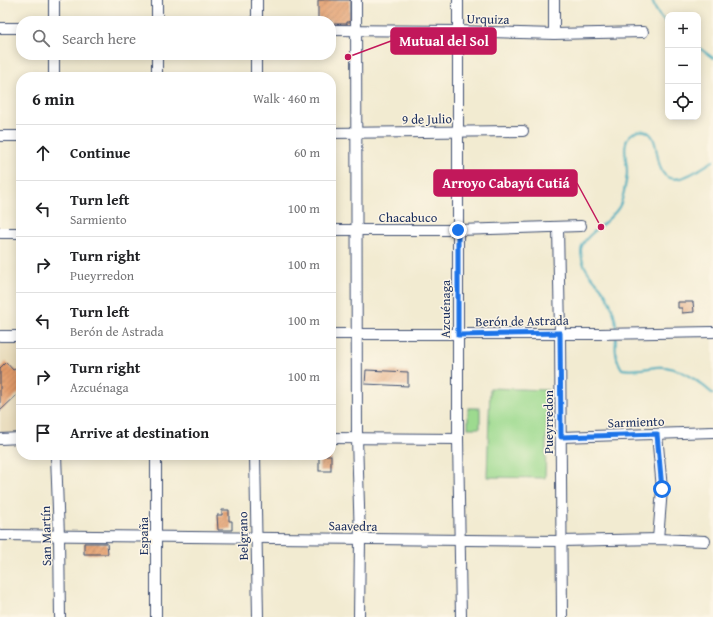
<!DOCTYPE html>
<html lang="en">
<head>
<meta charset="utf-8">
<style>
	:root { --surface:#fff; --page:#f6f6f6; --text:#202124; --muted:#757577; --line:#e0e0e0 }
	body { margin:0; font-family:"Gentium Book Plus",serif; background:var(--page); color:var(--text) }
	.controls { position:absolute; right:12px; top:12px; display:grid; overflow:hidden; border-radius:8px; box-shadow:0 2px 10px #0003 }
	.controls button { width:36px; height:36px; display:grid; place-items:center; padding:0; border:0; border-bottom:1px solid var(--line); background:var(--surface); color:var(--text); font:20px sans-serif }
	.stop { position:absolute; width:12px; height:12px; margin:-9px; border:3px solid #1a73e8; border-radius:50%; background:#fff }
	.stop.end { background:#1a73e8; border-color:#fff; box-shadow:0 1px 4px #0008 }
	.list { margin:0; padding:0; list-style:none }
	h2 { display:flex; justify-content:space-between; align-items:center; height:52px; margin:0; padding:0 16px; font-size:17px }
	h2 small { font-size:13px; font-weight:400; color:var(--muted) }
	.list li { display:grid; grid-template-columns:26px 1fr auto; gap:12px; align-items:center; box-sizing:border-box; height:56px; padding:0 16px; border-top:1px solid var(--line) }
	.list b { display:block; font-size:15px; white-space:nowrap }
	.list p { margin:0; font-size:13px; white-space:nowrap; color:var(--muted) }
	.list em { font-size:13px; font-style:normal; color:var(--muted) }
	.icon { flex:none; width:22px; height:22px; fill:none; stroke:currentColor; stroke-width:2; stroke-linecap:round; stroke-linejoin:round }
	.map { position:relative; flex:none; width:713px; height:617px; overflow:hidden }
	.search { position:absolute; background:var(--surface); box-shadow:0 2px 10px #0003; left:16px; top:16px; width:320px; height:44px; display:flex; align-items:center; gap:10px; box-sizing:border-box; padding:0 14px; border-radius:16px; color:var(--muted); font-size:15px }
	.panel { position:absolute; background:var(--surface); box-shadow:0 2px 10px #0003; left:16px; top:72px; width:320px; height:388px; border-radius:16px }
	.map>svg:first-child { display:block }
</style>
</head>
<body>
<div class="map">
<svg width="713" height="617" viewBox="0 0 713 617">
	<defs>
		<pattern id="building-hatch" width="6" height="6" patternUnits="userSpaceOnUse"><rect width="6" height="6" fill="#e39c6b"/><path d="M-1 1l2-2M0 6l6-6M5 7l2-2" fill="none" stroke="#b7805b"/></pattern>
	</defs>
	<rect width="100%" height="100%" fill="#fcf5e5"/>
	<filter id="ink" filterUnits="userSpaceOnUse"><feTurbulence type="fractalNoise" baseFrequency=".025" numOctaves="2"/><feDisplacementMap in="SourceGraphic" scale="8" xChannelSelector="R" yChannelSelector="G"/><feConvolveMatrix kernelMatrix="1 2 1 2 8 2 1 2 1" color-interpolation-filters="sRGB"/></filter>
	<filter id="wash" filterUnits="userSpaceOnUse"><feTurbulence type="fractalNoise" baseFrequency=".012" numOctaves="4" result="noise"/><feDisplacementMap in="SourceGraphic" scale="16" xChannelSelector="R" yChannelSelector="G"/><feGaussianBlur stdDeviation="0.9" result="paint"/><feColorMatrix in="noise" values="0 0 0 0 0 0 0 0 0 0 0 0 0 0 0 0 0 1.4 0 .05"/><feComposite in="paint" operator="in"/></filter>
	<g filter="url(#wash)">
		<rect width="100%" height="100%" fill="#f2ebd1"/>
		<rect fill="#e7daba" x="0" y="341" width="21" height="93"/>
		<g fill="#9dda8f" stroke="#5c8476">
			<polygon points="490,388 548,390 545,478 487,477"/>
			<rect x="468" y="408" width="12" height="20"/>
		</g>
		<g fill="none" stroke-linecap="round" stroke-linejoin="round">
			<g stroke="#3da9bd" stroke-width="2">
				<path d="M652,0C655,11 660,17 668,25"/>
				<polyline points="698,47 713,58"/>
				<path d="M616,331C617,317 609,297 600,286C590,275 581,266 581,250C582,235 613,221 620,205C623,199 627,178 627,172C627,159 620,141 633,133C637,131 642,130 645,131C665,136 648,186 681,178C692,175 703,167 713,161"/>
				<path d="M616,337C615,349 615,358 622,369C633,371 644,369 656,367C678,365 697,380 713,394"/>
			</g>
		</g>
		<g id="blocks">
			<g fill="url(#building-hatch)">
				<polygon points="318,0 350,0 350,22 347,22 347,24 331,24 331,21 322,21 322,18 318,19"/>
				<polygon points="678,302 693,302 694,312 682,313 682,308 678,308"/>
				<polygon points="6,362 13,370 15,369 21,375 21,391 0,411 0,368"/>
				<polygon points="366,370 408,372 408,386 365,384"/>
				<rect x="319" y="455" width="12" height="16"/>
				<polygon points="222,510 229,510 229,521 232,521 232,530 218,530 217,515 222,515"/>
				<polygon points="84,543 107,543 108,554 84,554"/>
			</g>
		</g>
	</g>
	<g filter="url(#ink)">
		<use href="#blocks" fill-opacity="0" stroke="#3b4b6f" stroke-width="1"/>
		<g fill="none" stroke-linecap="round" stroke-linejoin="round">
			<g stroke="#3b4b6f" stroke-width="12">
				<g id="minor">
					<polyline points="54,0 54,21"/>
					<polyline points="157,0 157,21"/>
					<polyline points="356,0 357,438 360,540 359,617"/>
					<polyline points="458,0 458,439 461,617"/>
					<polyline points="554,0 554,34"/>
					<polyline points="257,21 257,0"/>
					<polyline points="0,28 21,28"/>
					<polyline points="331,30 457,31 554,34 643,32"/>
					<polyline points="54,55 54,77"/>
					<polyline points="157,77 157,55"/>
					<polyline points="256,77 256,55"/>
					<polyline points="331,133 523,131"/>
					<polyline points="0,136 21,136"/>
					<polyline points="558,227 560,333 562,617"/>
					<polyline points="331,230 458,230 581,226"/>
					<polyline points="0,233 21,233"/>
					<polyline points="331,334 599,334 713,332"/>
					<polyline points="0,336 21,336"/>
					<polyline points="657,434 662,489 658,539"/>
					<polyline points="561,437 713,432"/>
					<polyline points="331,438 458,439"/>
					<polyline points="0,439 21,438"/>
					<polyline points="56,455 59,536 60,617"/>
					<polyline points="255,455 258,617"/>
					<polyline points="0,535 561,541 658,539 705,541"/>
					<polyline points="156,617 156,455"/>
				</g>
			</g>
			<use href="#minor" stroke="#fff" stroke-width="10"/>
		</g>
	</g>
	<g fill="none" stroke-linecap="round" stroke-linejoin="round" filter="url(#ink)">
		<polyline stroke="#1a73e8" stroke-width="5" points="458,230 458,335 560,333 561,437 657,434 662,489"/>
	</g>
	<g text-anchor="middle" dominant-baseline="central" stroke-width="3" stroke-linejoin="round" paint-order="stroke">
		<g font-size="13" fill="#1b2f5e" stroke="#fcf5e5">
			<text transform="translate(488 19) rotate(1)">Urquiza</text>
			<text transform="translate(427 119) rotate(-1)">9 de Julio</text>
			<text x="408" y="217">Chacabuco</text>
			<text transform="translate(445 309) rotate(-90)">Azcuénaga</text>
			<text transform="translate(522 321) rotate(-1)">Berón de Astrada</text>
			<text transform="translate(548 422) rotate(-90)">Pueyrredon</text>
			<text transform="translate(636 422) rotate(-2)">Sarmiento</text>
			<text transform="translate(353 526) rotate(1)">Saavedra</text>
			<text transform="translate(46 536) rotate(-91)">San Martín</text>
			<text transform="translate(143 536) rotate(-90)">España</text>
			<text transform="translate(243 536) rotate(-91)">Belgrano</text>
		</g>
	</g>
	<path fill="none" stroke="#c2185b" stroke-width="1.5" d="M348 57L391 41M601 227L577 183"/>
	<g fill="#c2185b" stroke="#fcf5e5" stroke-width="1.5">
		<circle cx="348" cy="57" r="4"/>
		<circle cx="601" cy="227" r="4"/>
	</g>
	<g fill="#c2185b" stroke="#c2185b" stroke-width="1.5">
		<rect x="391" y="28" width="105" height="26" rx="4"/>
		<rect x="434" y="170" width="143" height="26" rx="4"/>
	</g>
	<g font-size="14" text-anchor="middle" font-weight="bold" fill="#fff">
		<text x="444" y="46">Mutual del Sol</text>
		<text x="506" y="188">Arroyo Cabayú Cutiá</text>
	</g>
</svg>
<div class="controls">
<button>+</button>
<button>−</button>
<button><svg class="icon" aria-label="locate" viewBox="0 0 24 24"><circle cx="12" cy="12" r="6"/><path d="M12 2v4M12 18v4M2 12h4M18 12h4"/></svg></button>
</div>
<div class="stop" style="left:662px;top:489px"></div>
<div class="stop end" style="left:458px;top:230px"></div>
<div class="search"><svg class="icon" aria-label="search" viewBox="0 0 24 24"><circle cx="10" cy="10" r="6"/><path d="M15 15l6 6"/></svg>Search here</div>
<section class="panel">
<h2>6 min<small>Walk · 460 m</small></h2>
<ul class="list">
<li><svg class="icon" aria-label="ahead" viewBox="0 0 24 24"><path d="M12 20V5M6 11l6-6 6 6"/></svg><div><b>Continue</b></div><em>60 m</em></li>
<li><svg class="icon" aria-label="left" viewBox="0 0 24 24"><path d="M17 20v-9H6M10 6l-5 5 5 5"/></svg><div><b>Turn left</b><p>Sarmiento</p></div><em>100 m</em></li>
<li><svg class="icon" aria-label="right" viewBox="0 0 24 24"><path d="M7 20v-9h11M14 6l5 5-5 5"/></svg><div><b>Turn right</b><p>Pueyrredon</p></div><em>100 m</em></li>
<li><svg class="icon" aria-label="left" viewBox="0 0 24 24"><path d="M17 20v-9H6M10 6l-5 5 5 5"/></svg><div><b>Turn left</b><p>Berón de Astrada</p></div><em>100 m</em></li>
<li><svg class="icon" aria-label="right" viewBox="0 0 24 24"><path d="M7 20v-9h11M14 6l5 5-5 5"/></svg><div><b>Turn right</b><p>Azcuénaga</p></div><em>100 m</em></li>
<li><svg class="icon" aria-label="arrive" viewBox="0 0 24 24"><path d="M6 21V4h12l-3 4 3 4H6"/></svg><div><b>Arrive at destination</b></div></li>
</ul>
</section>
</div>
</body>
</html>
